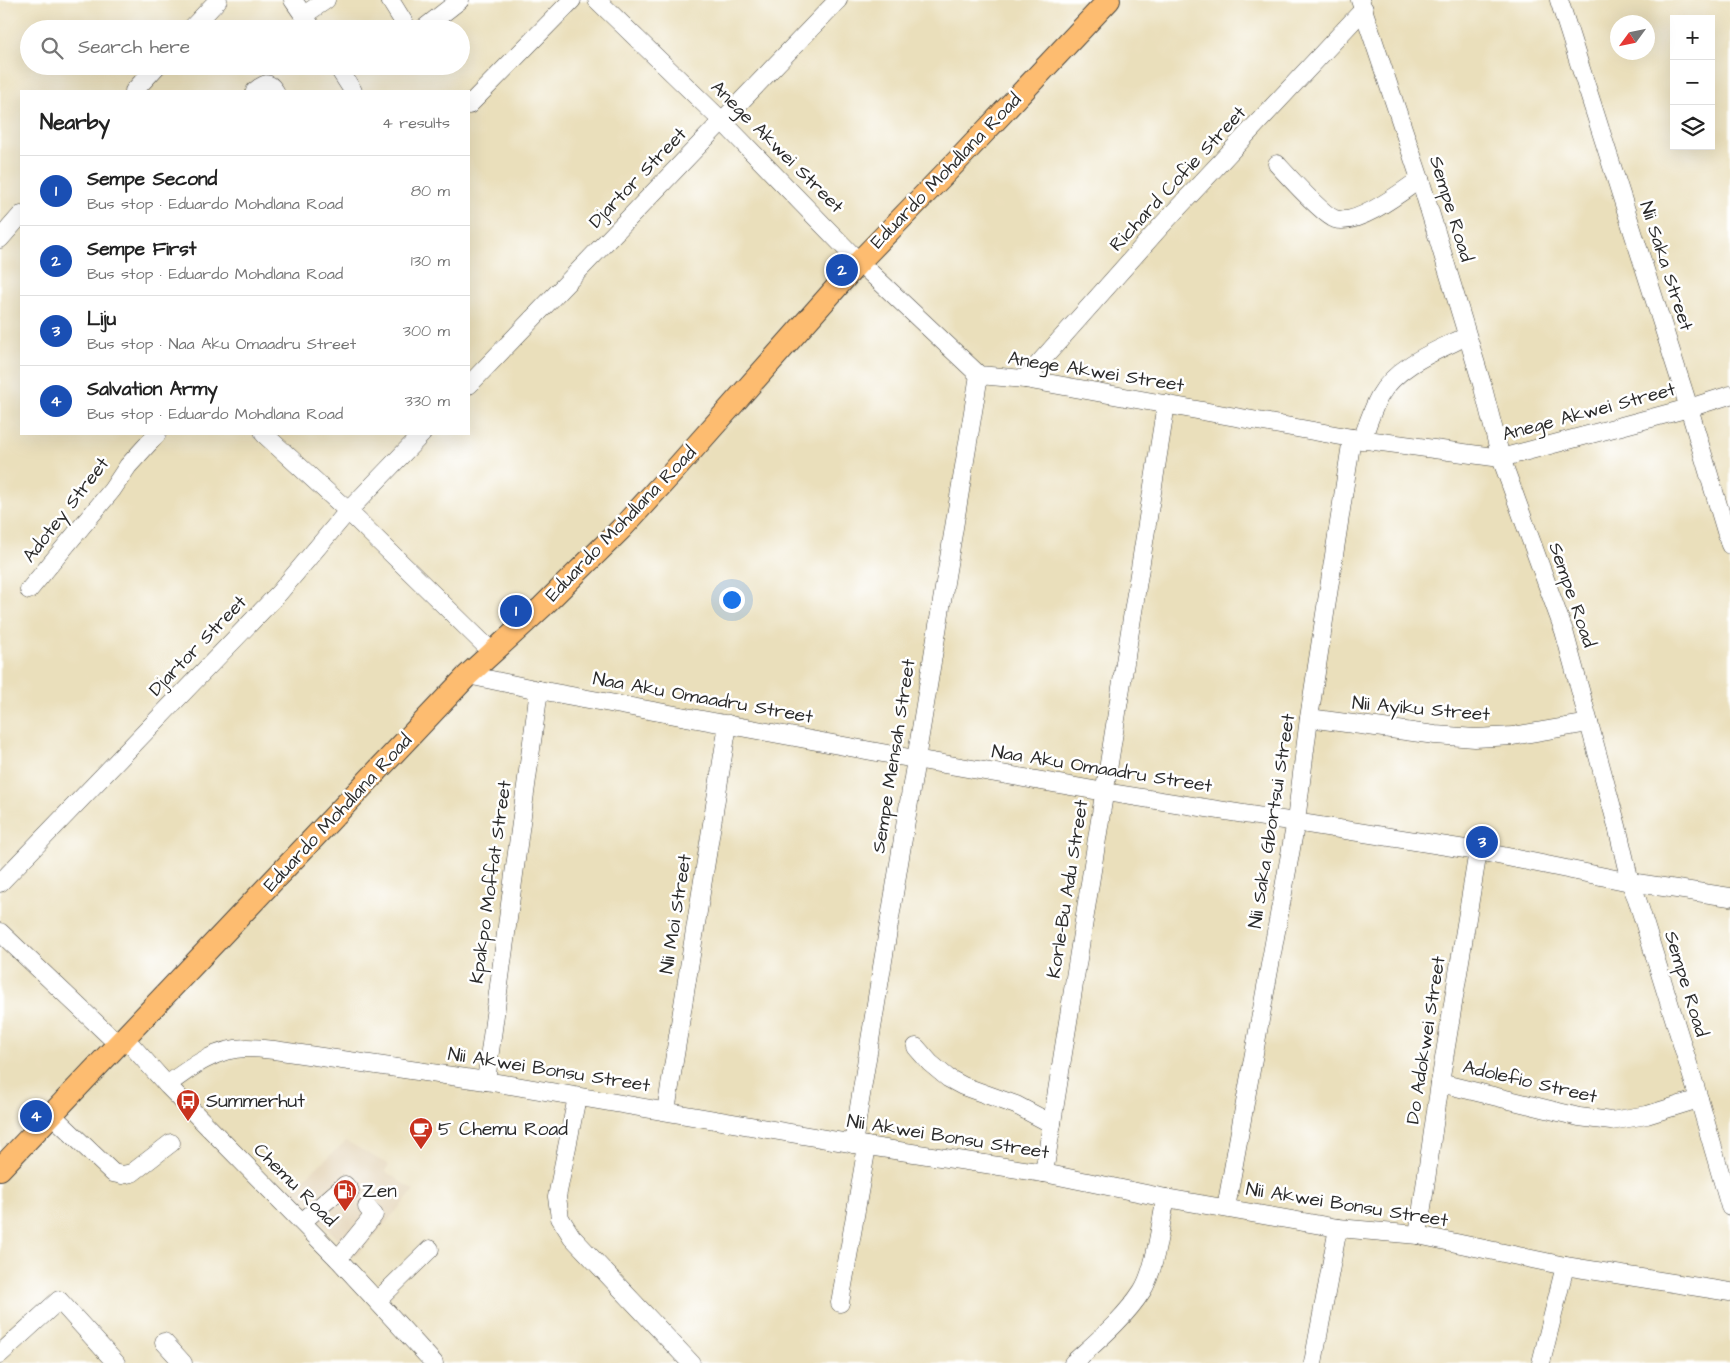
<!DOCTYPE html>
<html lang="en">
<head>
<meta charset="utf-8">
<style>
	:root { --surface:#fff; --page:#f6f6f6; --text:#222; --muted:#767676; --line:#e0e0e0; --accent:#c8321e }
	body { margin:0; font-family:"Architects Daughter",sans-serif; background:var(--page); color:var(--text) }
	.controls { position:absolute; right:15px; top:15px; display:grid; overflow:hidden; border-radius:0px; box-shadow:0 5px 20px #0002 }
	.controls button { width:45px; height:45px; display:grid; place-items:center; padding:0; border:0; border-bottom:1px solid var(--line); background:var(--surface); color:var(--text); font:25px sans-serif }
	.compass { position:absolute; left:1610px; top:15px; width:45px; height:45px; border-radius:50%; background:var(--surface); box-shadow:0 5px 20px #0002; rotate:237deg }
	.you { position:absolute; left:731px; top:599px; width:18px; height:18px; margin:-12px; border:4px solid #fff; border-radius:50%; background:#1a73e8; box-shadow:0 0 0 8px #1a73e833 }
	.badge { display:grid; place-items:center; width:32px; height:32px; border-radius:50%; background:var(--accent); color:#fff; font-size:16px; font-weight:700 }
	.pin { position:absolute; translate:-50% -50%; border:2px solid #fff; box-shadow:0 1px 5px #0006 }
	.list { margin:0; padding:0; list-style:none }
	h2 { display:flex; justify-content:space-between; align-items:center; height:65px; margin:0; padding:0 20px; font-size:21px }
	h2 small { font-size:16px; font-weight:400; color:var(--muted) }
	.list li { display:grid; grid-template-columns:32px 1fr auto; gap:15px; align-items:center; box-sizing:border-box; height:70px; padding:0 20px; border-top:1px solid var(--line) }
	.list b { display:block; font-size:19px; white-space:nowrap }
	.list p { margin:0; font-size:16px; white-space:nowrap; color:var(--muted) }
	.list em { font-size:16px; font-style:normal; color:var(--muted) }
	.icon { flex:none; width:28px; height:28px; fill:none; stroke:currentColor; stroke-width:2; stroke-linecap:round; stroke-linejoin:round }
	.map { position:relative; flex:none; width:1730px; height:1363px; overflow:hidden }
	.search { position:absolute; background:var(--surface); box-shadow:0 5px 20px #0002; left:20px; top:20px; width:450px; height:55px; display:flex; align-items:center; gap:12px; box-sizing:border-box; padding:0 18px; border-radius:28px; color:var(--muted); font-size:19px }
	.panel { position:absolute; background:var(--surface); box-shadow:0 5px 20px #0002; left:20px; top:90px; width:450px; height:345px; border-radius:0px }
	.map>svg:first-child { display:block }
</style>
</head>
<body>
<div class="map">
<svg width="1730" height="1363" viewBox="0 0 1730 1363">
	<rect width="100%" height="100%" fill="#fff"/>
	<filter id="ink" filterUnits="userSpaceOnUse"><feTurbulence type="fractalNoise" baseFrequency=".02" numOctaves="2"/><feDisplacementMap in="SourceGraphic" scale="10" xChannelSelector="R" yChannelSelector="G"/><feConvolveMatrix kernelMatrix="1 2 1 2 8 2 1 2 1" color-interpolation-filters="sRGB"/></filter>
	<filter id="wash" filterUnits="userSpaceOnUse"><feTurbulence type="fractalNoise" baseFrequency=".0096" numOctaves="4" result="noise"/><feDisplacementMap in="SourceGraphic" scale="20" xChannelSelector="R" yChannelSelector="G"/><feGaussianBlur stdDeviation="1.12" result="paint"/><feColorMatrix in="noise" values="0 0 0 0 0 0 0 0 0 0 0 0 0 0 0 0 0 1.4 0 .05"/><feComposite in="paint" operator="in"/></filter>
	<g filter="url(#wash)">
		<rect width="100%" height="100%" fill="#eadfbb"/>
		<polygon fill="#e2d2b4" points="346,1141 389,1165 385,1171 414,1191 355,1257 290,1191"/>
	</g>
	<g filter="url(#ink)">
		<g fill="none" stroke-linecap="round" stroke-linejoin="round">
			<g stroke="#484641" stroke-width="19">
				<g id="minor">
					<polyline points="293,0 313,29"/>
					<polyline points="390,0 408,29"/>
					<polyline points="597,0 722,121 859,262 979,375 1025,379 1352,438 1501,458 1689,408 1730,395"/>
					<polyline points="1360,0 1420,179 1482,384 1501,458 1564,631 1617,826 1630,882 1637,899 1699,1099 1730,1207"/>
					<polyline points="1559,0 1689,408 1730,545"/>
					<polyline points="304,15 326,0"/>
					<polyline points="191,29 218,0"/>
					<polyline points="423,29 460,0"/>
					<polyline points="337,66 353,91"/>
					<polyline points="134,91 157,66"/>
					<path d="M255,91C264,84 268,80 275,91"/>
					<polyline points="469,105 572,0"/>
					<path d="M1277,164C1288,176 1323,215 1335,219C1357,227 1403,191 1420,179"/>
					<polyline points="0,239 21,215"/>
					<polyline points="1025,379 1161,226 1364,9"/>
					<polyline points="469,385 838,0"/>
					<polyline points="264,434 348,511 493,653"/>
					<path d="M1362,440C1367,426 1372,410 1379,397C1397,365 1436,351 1467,336"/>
					<polyline points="29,590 112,490 128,466 157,434"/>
					<polyline points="468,675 539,690 915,759 1105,792 1478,851 1630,882 1730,897"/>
					<polyline points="1309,718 1435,735 1475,738 1513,736 1589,723"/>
					<polyline points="0,883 279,593 348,511 422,434"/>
					<polyline points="0,932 118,1044"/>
					<polyline points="124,1037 167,1085 338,1259 434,1363"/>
					<polyline points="916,1047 930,1063 948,1078 963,1086 1016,1105 1052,1124"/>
					<polyline points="486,1081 539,690"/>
					<polyline points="1440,1083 1579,1117 1611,1121 1647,1115 1699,1099"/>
					<path d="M167,1085C191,1067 216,1048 247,1048C256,1048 265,1049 274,1050L486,1081L867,1146L1044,1173L1166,1198L1338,1228L1418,1235L1565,1266L1730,1292"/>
					<polyline points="577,1097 557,1197 560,1218 572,1237 691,1363"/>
					<polyline points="666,1111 728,724"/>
					<polyline points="51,1114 113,1173 122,1175 132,1173 171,1143"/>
					<polyline points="853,1144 979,375"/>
					<polyline points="1044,1173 1166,404"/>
					<polyline points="1226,1208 1296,821 1309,718 1352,438"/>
					<polyline points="302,1222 345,1185 350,1191"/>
					<polyline points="1418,1235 1440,1083 1478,851"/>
					<polyline points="338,1259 374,1215 367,1207"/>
					<polyline points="377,1301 430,1249"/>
					<polyline points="840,1303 867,1146"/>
					<polyline points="164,1342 183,1363"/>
					<polyline points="0,1354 59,1300 116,1363"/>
					<path d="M1073,1363C1097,1341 1124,1319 1142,1291C1156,1269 1160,1224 1166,1198"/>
					<polyline points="1313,1363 1338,1228"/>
					<polyline points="1541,1363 1565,1266"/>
				</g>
			</g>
			<g stroke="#484641" stroke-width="24">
				<polyline id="major" points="0,1169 468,675 542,607 621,529 673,472 859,262 961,157 1109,0"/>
			</g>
			<use href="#minor" stroke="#fff" stroke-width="18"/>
			<use href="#major" stroke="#fdbc70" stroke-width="22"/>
		</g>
	</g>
	<defs>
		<g id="bus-pin" transform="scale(1.25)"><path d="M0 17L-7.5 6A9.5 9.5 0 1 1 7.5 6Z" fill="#c8321e" stroke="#fff"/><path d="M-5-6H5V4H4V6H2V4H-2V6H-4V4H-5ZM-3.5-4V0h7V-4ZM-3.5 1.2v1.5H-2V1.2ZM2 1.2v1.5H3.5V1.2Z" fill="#fff"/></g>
		<g id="cafe-pin" transform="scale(1.25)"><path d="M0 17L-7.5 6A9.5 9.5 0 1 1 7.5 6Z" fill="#c8321e" stroke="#fff"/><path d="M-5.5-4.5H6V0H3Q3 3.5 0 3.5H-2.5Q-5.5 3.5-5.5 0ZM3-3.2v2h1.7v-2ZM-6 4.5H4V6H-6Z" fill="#fff"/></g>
		<g id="fuel-pin" transform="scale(1.25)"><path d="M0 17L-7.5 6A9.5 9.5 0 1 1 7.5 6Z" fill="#c8321e" stroke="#fff"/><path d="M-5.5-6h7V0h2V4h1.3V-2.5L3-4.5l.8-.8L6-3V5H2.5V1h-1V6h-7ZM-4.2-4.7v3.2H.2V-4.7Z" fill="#fff"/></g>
	</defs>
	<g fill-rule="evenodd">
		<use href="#bus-pin" x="188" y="1101"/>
		<use href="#cafe-pin" x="421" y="1129"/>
		<use href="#fuel-pin" x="345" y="1191"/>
	</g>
	<g text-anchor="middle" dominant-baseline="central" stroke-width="5" stroke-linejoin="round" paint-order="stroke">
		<g font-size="19" fill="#2b2b2b" stroke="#fff">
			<text transform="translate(777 147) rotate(45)">Anege Akwei Street</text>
			<text transform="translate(946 171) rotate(-46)">Eduardo Mohdlana Road</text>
			<text transform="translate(638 178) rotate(-46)">Djartor Street</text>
			<text transform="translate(1178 179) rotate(-47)">Richard Cofie Street</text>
			<text transform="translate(1451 209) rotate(73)">Sempe Road</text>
			<text transform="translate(1666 266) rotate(72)">Nii Saka Street</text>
			<text transform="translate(1096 372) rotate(9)">Anege Akwei Street</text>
			<text transform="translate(1589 412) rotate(-15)">Anege Akwei Street</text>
			<text transform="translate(66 510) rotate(-52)">Adotey Street</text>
			<text transform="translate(621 524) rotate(-46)">Eduardo Mohdlana Road</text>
			<text transform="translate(1572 595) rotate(71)">Sempe Road</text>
			<text transform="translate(198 646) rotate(-46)">Djartor Street</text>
			<text transform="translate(703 698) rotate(10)">Naa Aku Omaadru Street</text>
			<text transform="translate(1421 709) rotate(5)">Nii Ayiku Street</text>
			<text transform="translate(894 756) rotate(-81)">Sempe Mensah Street</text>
			<text transform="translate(1102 769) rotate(9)">Naa Aku Omaadru Street</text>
			<text transform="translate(338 813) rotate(-47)">Eduardo Mohdlana Road</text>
			<text transform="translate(1272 821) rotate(-81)">Nii Saka Gbortsui Street</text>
			<text transform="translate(491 882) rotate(-82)">Kpakpo Moffat Street</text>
			<text transform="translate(1068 889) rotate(-81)">Korle-Bu Adu Street</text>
			<text transform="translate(676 914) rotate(-81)">Nii Moi Street</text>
			<text transform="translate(1686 984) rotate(73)">Sempe Road</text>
			<text transform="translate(1426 1040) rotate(-81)">Do Adokwei Street</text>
			<text transform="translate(549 1070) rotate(9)">Nii Akwei Bonsu Street</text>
			<text transform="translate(1530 1082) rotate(13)">Adolefio Street</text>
			<text transform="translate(948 1137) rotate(9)">Nii Akwei Bonsu Street</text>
			<text transform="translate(295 1185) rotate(45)">Chemu Road</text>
			<text transform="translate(1347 1205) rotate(9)">Nii Akwei Bonsu Street</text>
		</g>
		<g font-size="19" fill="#2b2b2b" stroke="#fff" text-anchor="start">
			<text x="206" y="1101">Summerhut</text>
			<text x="438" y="1129">5 Chemu Road</text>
			<text x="362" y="1191">Zen</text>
		</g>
	</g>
</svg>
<div class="controls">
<button>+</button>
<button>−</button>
<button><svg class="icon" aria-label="layers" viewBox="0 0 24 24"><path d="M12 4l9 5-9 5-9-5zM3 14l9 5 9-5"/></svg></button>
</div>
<svg class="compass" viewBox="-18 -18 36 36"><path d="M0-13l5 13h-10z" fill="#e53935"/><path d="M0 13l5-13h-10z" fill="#767676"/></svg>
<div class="you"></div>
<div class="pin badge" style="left:516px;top:611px;background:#1a4fb4">1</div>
<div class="pin badge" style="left:842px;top:270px;background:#1a4fb4">2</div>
<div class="pin badge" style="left:1482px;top:842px;background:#1a4fb4">3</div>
<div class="pin badge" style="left:36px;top:1116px;background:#1a4fb4">4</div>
<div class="search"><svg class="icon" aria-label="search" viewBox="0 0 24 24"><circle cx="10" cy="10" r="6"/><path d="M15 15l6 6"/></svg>Search here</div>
<section class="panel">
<h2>Nearby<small>4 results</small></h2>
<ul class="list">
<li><span class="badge" style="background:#1a4fb4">1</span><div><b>Sempe Second</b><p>Bus stop · Eduardo Mohdlana Road</p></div><em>80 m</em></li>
<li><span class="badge" style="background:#1a4fb4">2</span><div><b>Sempe First</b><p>Bus stop · Eduardo Mohdlana Road</p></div><em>130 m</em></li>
<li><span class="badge" style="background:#1a4fb4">3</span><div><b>Liju</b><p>Bus stop · Naa Aku Omaadru Street</p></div><em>300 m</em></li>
<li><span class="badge" style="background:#1a4fb4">4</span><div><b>Salvation Army</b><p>Bus stop · Eduardo Mohdlana Road</p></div><em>330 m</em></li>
</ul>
</section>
</div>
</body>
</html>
